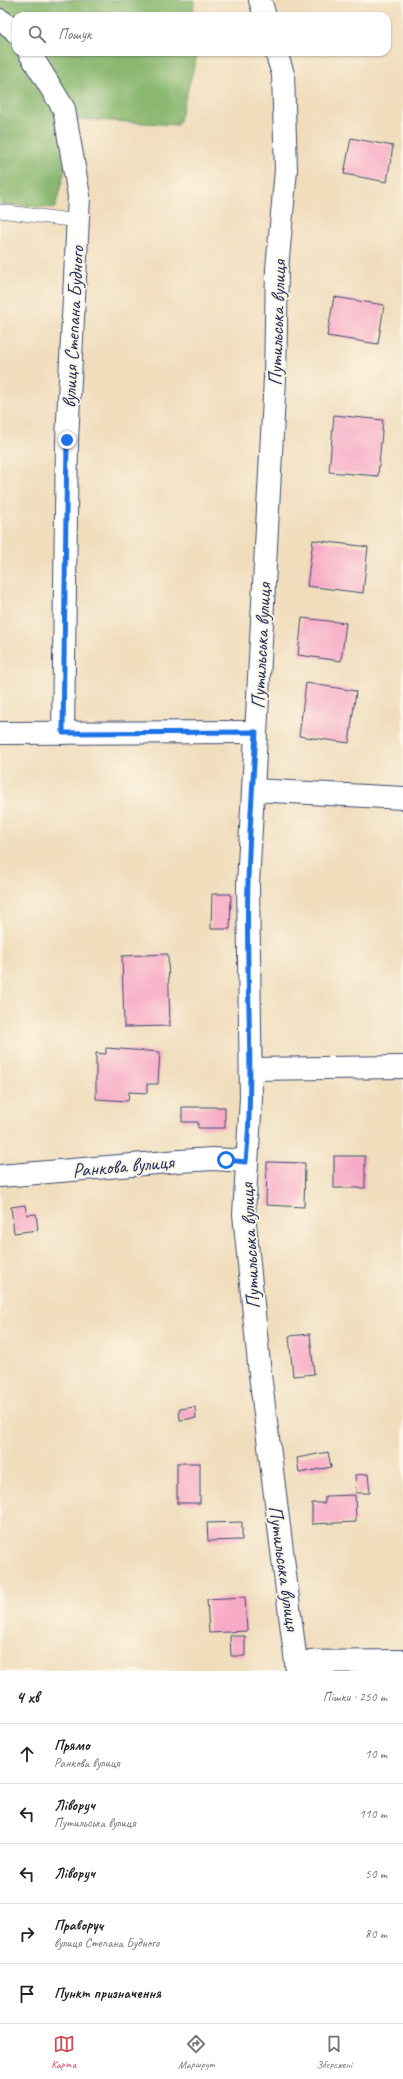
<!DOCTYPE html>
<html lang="uk">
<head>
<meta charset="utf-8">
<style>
	:root { --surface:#fff; --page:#f2f2f2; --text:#222; --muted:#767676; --line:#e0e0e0; --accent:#d1495b }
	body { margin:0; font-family:Caveat,sans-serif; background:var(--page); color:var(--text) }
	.stop { position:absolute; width:12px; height:12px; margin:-9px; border:3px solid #1a73e8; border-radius:50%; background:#fff }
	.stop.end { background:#1a73e8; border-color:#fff; box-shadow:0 1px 4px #0008 }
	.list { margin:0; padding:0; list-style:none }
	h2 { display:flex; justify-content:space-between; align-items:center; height:52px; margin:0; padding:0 16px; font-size:17px }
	h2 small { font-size:13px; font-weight:400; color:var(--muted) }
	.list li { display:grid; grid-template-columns:26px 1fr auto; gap:12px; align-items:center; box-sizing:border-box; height:60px; padding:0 16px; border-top:1px solid var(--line) }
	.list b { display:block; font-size:15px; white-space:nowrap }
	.list p { margin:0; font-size:13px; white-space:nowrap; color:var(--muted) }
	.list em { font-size:13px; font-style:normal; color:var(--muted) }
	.icon { flex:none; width:22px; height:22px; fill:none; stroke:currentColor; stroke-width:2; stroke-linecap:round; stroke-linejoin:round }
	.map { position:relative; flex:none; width:403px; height:1671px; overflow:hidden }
	.search { position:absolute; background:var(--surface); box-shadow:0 1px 3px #0004; left:12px; right:12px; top:12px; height:44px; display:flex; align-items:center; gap:10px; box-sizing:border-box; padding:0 14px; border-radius:12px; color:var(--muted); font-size:15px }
	.sheet { height:352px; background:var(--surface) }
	nav { display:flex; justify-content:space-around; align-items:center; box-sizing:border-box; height:56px; border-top:1px solid var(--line); background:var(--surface); font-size:11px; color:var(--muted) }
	nav a { display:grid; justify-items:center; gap:2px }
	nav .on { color:var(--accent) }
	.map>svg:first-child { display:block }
</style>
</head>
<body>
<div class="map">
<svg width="403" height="1671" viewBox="0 0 403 1671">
	<rect width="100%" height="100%" fill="#fcf5e5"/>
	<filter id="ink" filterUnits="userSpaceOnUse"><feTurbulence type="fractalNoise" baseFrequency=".025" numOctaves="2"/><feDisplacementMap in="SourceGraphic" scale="8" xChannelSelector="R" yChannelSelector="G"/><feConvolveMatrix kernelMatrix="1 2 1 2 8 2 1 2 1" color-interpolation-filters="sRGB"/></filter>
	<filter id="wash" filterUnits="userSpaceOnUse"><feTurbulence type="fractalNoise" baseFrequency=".012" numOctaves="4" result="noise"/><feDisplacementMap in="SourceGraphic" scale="16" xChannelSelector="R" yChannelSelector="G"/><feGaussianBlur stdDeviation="0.9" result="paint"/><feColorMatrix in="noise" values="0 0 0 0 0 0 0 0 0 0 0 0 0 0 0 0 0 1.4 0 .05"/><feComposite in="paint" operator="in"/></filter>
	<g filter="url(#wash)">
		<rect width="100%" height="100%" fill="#f0ddbc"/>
		<polygon fill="#8ab871" stroke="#527468" points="0,0 194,0 193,16 16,16 16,52 198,52 178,125 78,119 55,208 0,204"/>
		<g id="blocks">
			<g fill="#f7aac6">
				<polygon points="351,138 393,146 387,182 344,174"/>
				<polygon points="334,297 384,305 378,344 327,336"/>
				<polygon points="334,415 383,420 378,476 329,472"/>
				<polygon points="313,540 368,547 363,593 307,586"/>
				<polygon points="302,618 346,623 341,661 298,655"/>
				<polygon points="306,683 356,691 349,743 299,736"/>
				<polygon points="212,894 231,894 230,929 211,929"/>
				<polygon points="168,954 170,1026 124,1027 122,956"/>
				<polygon points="106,1048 160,1052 158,1084 147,1084 147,1093 129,1092 128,1101 96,1099 96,1053 106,1054"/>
				<polygon points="182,1107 225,1107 225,1128 198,1128 198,1122 182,1122"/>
				<rect x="334" y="1156" width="31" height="32"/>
				<polygon points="267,1162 305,1163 304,1207 266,1205"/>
				<polygon points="25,1205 27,1215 36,1214 38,1230 14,1233 11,1207"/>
				<polygon points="310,1334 314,1374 293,1376 289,1336"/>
				<polygon points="195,1407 196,1418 180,1420 179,1409"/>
				<polygon points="328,1452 331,1467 299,1473 297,1458"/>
				<rect x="177" y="1463" width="23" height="40"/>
				<polygon points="368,1474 370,1493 356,1493 355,1475"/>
				<polygon points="355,1495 356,1522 312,1524 312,1503 325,1503 325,1496"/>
				<polygon points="242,1522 242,1540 208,1541 207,1523"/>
				<polygon points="245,1597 247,1631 209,1633 207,1599"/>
				<polygon points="230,1636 245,1636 245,1656 231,1656"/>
			</g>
		</g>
	</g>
	<g filter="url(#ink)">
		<use href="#blocks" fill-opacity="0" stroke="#3b496c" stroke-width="1"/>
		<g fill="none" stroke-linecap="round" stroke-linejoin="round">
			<g stroke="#3b496c" stroke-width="14">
				<polyline id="lane" points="0,211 78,221"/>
			</g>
			<g stroke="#3b496c" stroke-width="24">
				<g id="street">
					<polyline points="260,0 265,16"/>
					<polyline points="0,20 13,28 16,32"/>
					<polyline points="29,52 64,109 79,196 67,440 63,733"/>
					<polyline points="276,52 283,74 286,170 277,269 275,378 248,884 251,1098 244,1214 260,1374 297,1671"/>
					<polyline points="0,733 256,732"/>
					<polyline points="253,790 403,798"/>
					<polyline points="251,1069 403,1067"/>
					<polyline points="0,1176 180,1161 213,1159 246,1161"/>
					<polyline points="296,1662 403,1661"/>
				</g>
			</g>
			<use href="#lane" stroke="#fff" stroke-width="13"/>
			<use href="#street" stroke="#fff" stroke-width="22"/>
		</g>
	</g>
	<g fill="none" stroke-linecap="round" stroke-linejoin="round" filter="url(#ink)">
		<path stroke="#1a73e8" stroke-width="5" d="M67,440L63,733L256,732C253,782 249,833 248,883C245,976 255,1069 246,1162L226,1160"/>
	</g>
	<g text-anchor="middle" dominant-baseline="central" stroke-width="3.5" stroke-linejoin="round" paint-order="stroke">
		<g font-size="20" fill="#1b2f5e" stroke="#fcf5e5">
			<text transform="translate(277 323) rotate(-88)">Путильська вулиця</text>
			<text transform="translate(73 327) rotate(-87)">вулиця Степана Будного</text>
			<text transform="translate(261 646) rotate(-87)">Путильська вулиця</text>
			<text transform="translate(123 1166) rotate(-5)">Ранкова вулиця</text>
			<text transform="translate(250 1246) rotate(-93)">Путильська вулиця</text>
			<text transform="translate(284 1568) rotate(82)">Путильська вулиця</text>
		</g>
	</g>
</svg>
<div class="stop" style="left:226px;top:1160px"></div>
<div class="stop end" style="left:67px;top:440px"></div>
<div class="search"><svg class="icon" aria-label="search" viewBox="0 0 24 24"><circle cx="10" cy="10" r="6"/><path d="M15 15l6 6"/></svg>Пошук</div>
</div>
<section class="sheet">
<h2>4 хв<small>Пішки · 250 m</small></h2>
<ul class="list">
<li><svg class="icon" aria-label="ahead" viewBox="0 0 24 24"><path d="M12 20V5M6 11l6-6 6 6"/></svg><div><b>Прямо</b><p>Ранкова вулиця</p></div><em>10 m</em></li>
<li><svg class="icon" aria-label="left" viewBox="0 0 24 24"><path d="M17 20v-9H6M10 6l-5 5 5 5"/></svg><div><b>Ліворуч</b><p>Путильська вулиця</p></div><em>110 m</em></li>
<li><svg class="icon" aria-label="left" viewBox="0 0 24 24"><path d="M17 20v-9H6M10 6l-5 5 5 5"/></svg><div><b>Ліворуч</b></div><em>50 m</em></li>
<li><svg class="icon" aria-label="right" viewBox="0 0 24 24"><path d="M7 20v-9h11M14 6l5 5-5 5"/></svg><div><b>Праворуч</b><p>вулиця Степана Будного</p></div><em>80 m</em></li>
<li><svg class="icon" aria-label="arrive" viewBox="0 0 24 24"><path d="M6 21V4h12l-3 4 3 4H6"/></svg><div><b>Пункт призначення</b></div></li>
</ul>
</section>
<nav>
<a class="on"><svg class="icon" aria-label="map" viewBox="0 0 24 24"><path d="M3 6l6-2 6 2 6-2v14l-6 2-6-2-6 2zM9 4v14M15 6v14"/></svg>Карта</a>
<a><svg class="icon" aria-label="directions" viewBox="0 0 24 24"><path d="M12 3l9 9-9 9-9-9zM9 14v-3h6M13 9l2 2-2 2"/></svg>Маршрут</a>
<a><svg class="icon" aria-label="saved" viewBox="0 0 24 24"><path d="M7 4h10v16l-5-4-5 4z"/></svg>Збережені</a>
</nav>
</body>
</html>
